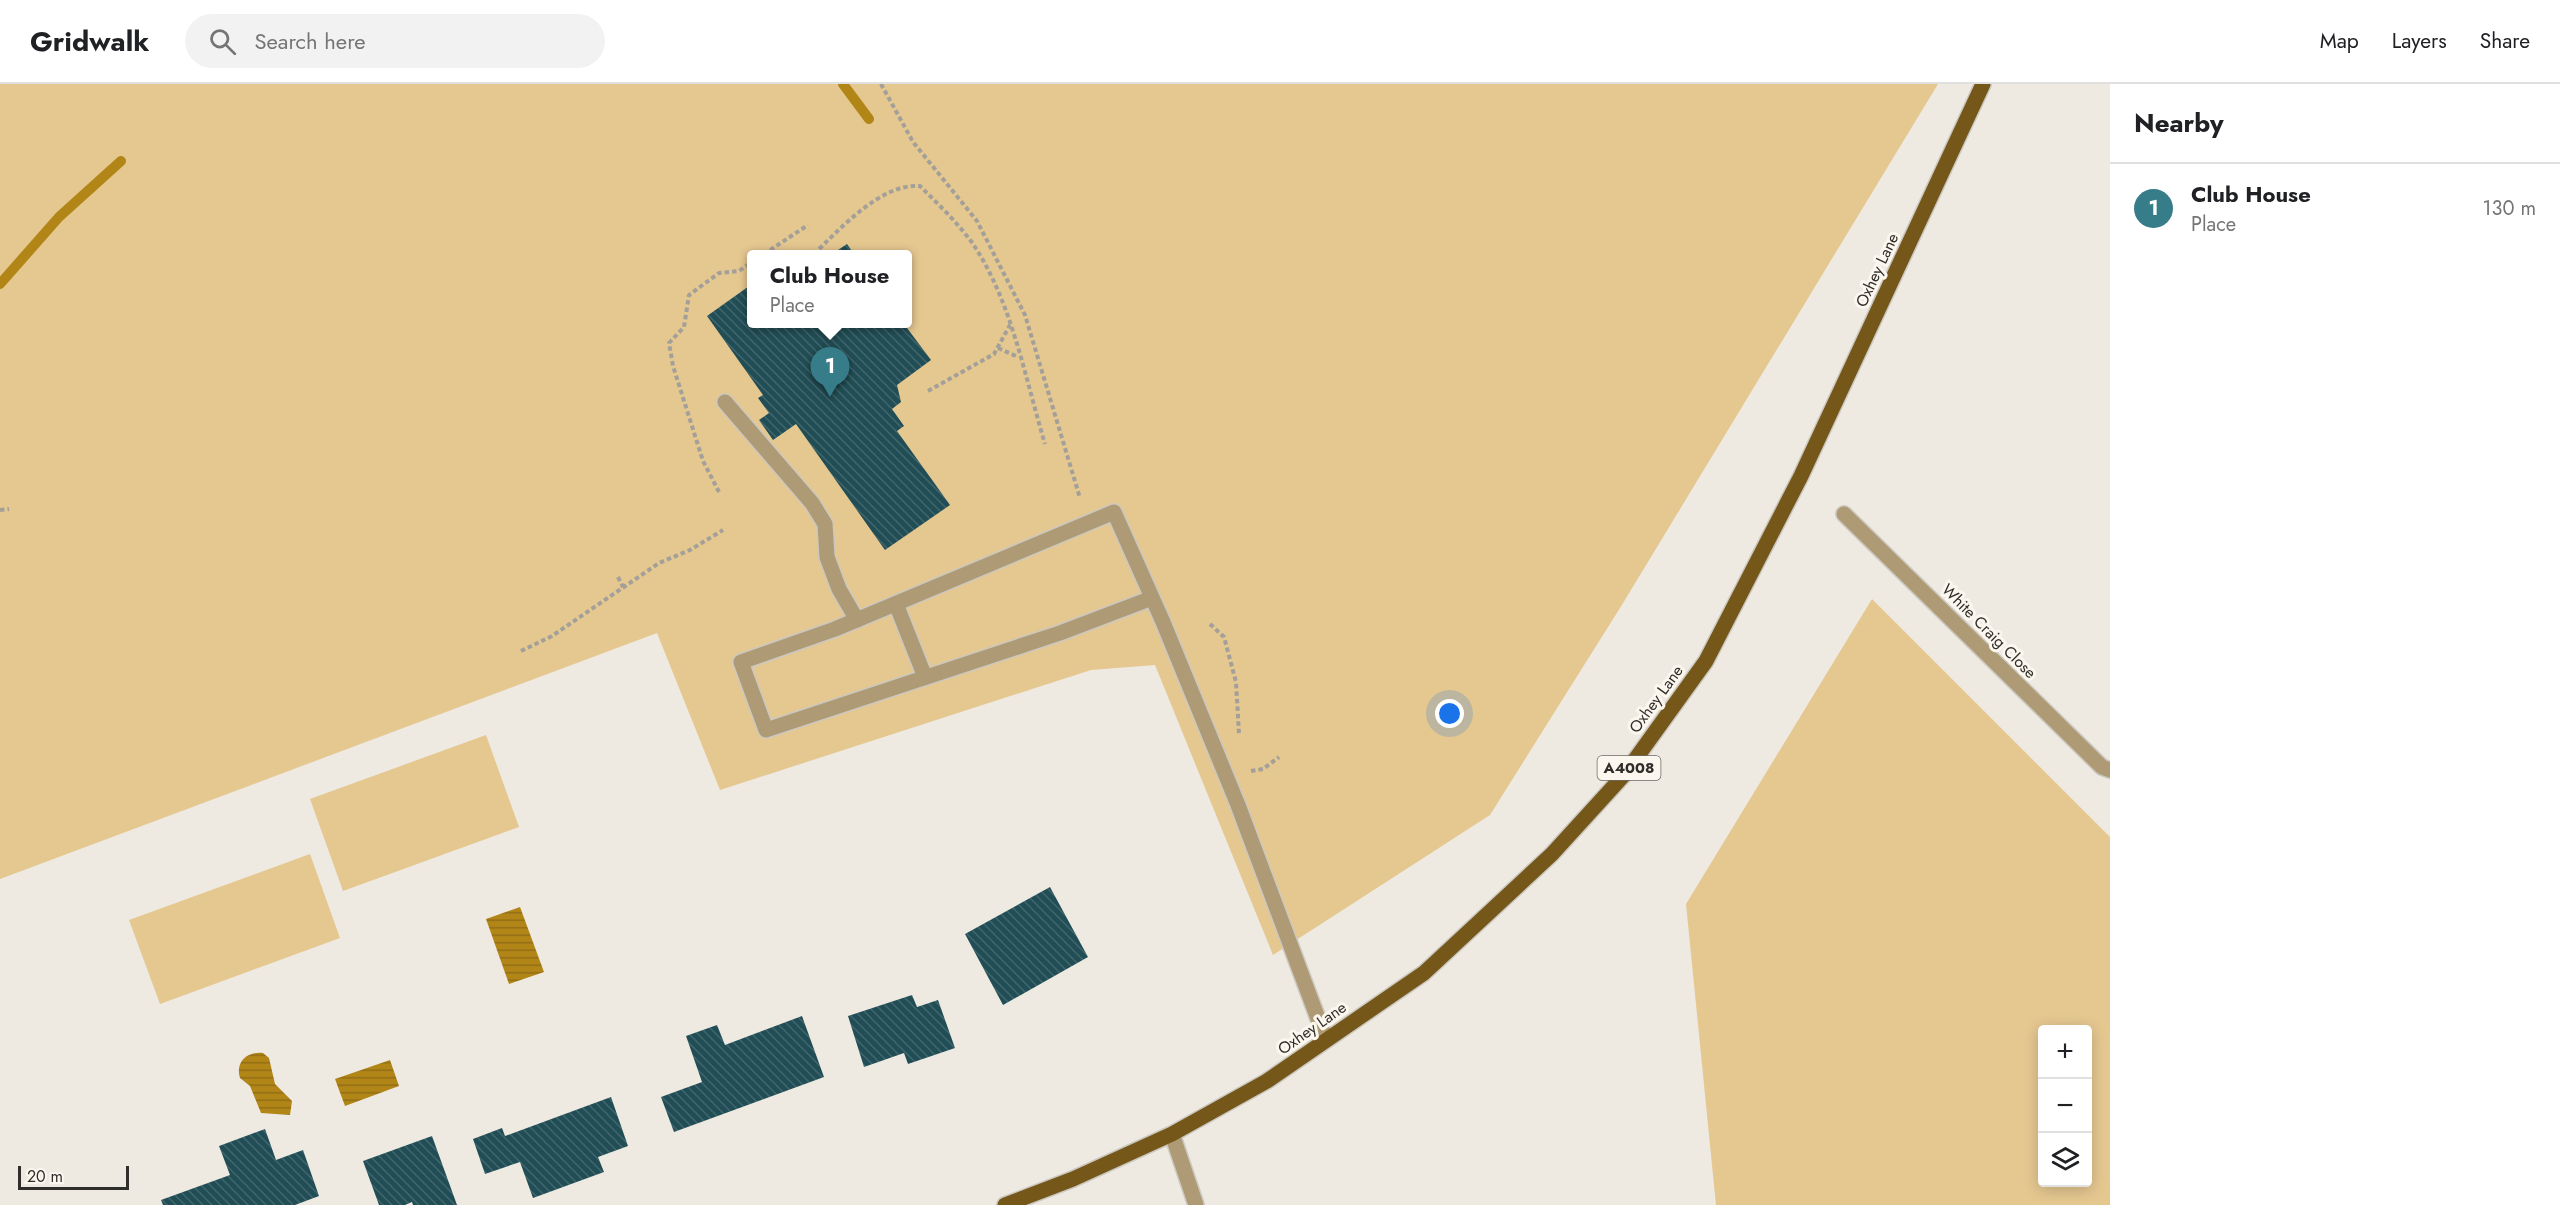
<!DOCTYPE html>
<html lang="en">
<head>
<meta charset="utf-8">
<style>
	:root { --surface:#fff; --page:#f2f2f2; --text:#202124; --muted:#757577; --line:#e0e0e0; --accent:#377d89 }
	body { margin:0; font-family:Jost,sans-serif; background:var(--page); color:var(--text) }
	.controls { position:absolute; right:18px; bottom:18px; display:grid; overflow:hidden; border-radius:6px; box-shadow:0 3px 15px #0003 }
	.controls button { width:54px; height:54px; display:grid; place-items:center; padding:0; border:0; border-bottom:2px solid var(--line); background:var(--surface); color:var(--text); font:30px sans-serif }
	.scale { position:absolute; left:18px; bottom:15px; width:111px; box-sizing:border-box; padding-left:6px; border:3px solid #302e2b; border-top:0; font-size:16px; line-height:21px; white-space:nowrap; color:#302e2b; -webkit-text-stroke:4px #fcf7ee; paint-order:stroke }
	.you { position:absolute; left:1450px; top:630px; width:21px; height:21px; margin:-15px; border:4px solid #fff; border-radius:50%; background:#1a73e8; box-shadow:0 0 0 9px #1a73e833 }
	.badge { display:grid; place-items:center; width:39px; height:39px; border-radius:50%; background:var(--accent); color:#fff; font-size:20px; font-weight:700 }
	.pin { position:absolute; translate:-50% -50px; filter:drop-shadow(0 2px 3px #0008) }
	.pin::after { content:''; position:absolute; top:32px; width:21px; height:18px; background:inherit; clip-path:polygon(0 0,100% 0,50% 100%) }
	.popup { position:absolute; left:747px; top:166px; width:165px; height:78px; box-sizing:border-box; display:grid; place-content:center; border-radius:6px; background:var(--surface); filter:drop-shadow(0 2px 4px #0005); font-size:20px; white-space:nowrap; color:var(--muted) }
	.popup b { font-size:22px; color:var(--text) }
	.popup::after { content:''; position:absolute; left:50%; top:100%; margin-left:-12px; border:12px solid transparent; border-top-color:var(--surface) }
	.list { margin:0; padding:0; list-style:none }
	h2 { display:flex; justify-content:space-between; align-items:center; height:78px; margin:0; padding:0 24px; font-size:26px }
	h2 small { font-size:20px; font-weight:400; color:var(--muted) }
	.list li { display:grid; grid-template-columns:39px 1fr auto; gap:18px; align-items:center; box-sizing:border-box; height:90px; padding:0 24px; border-top:2px solid var(--line) }
	.list b { display:block; font-size:22px; white-space:nowrap }
	.list p { margin:0; font-size:20px; white-space:nowrap; color:var(--muted) }
	.list em { font-size:20px; font-style:normal; color:var(--muted) }
	.icon { flex:none; width:33px; height:33px; fill:none; stroke:currentColor; stroke-width:2; stroke-linecap:round; stroke-linejoin:round }
	.map { position:relative; flex:none; width:2110px; height:1121px; overflow:hidden }
	header { display:flex; align-items:center; gap:36px; box-sizing:border-box; height:84px; padding:0 30px; background:var(--surface); border-bottom:2px solid var(--line) }
	header strong { font-size:28px }
	nav { display:flex; gap:33px; margin-inline-start:auto; font-size:21px }
	.search { width:420px; height:54px; background:var(--page); display:flex; align-items:center; gap:15px; box-sizing:border-box; padding:0 21px; border-radius:33px; color:var(--muted); font-size:22px }
	main { display:flex }
	aside { flex:1; background:var(--surface) }
	.map>svg:first-child { display:block }
</style>
</head>
<body>
<header>
<strong>Gridwalk</strong>
<div class="search"><svg class="icon" aria-label="search" viewBox="0 0 24 24"><circle cx="10" cy="10" r="6"/><path d="M15 15l6 6"/></svg>Search here</div>
<nav><a>Map</a><a>Layers</a><a>Share</a></nav>
</header>
<main>
<div class="map">
<svg width="2110" height="1121" viewBox="0 0 2110 1121">
	<defs>
		<pattern id="water-rules" width="6" height="5" patternUnits="userSpaceOnUse" patternTransform="scale(1.5)"><rect width="6" height="5" fill="#b28517"/><path d="M0 2.5h6" fill="none" stroke="#916d15"/></pattern>
		<pattern id="building-back-hatch" width="6" height="6" patternUnits="userSpaceOnUse" patternTransform="scale(1.5)"><rect width="6" height="6" fill="#214e56"/><path d="M-1 5l2 2M0 0l6 6M5-1l2 2" fill="none" stroke="#41656b"/></pattern>
	</defs>
	<rect width="100%" height="100%" fill="#eeeae1"/>
	<g fill="#e5c790" fill-rule="evenodd">
		<path d="M0,0H1938L1620,524L1490,731L1273,871L1155,581L1091,586L720,706L657,549L0,795ZM752,170H908V240H752Z"/>
		<path d="M1872,515L2110,753V1121H1716L1686,820ZM2042,946H2088V1098H2042Z"/>
		<polygon points="486,651 519,743 343,807 310,715"/>
		<polygon points="310,770 340,854 160,920 129,836"/>
	</g>
	<g fill="url(#water-rules)">
		<polygon points="520,823 544,888 509,900 486,835"/>
		<path d="M263,969L269,974L275,1000L292,1017L290,1031L261,1029L250,1002L240,994C235,978 247,967 263,969Z"/>
		<polygon points="390,976 399,1002 345,1022 335,995"/>
	</g>
	<g fill="none" stroke-linecap="round" stroke-linejoin="round">
		<g stroke="#b28517" stroke-width="10">
			<polyline points="843,0 869,35"/>
			<polyline points="0,200 59,133 121,77"/>
		</g>
	</g>
	<g fill="url(#building-back-hatch)">
		<polygon points="847,160 854,170 832,170"/>
		<polygon points="752,200 752,240 904,240 931,276 897,301 901,318 892,325 904,342 897,347 950,421 885,466 796,340 773,356 759,336 769,329 758,314 763,311 707,232"/>
		<polygon points="1050,803 1088,873 1003,921 965,850"/>
		<polygon points="912,911 917,923 938,916 955,964 908,980 904,969 864,983 848,932"/>
		<polygon points="802,932 824,993 674,1048 661,1013 702,998 686,952 717,941 725,961"/>
		<polygon points="611,1013 628,1062 598,1073 604,1088 533,1114 520,1078 485,1090 473,1055 502,1044 505,1052"/>
		<polygon points="265,1045 276,1076 303,1066 319,1112 295,1121 163,1121 161,1116 230,1091 219,1062"/>
		<polygon points="432,1052 457,1121 413,1121 412,1118 405,1121 379,1121 363,1077"/>
	</g>
	<g fill="none" stroke-linecap="round" stroke-linejoin="round">
		<g stroke="#ccc8c0" stroke-width="18">
			<g id="minor">
				<polyline points="725,318 812,419 825,440 827,473 839,505 857,536"/>
				<polyline points="1844,430 2102,683 2110,686"/>
				<polyline points="1152,514 1060,549 766,646 741,578 835,545 1114,428 1163,538 1238,721 1326,956"/>
				<polyline points="896,520 925,593"/>
				<polyline points="1172,1050 1196,1121"/>
			</g>
		</g>
		<g stroke="#ccc8c0" stroke-width="18">
			<polyline id="major" points="1005,1121 1073,1095 1172,1050 1267,997 1424,889 1552,770 1624,691 1706,577 1801,392 1983,0"/>
		</g>
		<g stroke="#a3a099" stroke-width="4" stroke-dasharray="4.5 3" stroke-linecap="butt">
			<polyline points="881,0 913,58 977,137 1025,231 1080,414"/>
			<polyline points="764,170 808,141"/>
			<path d="M814,170C840,145 881,99 920,102C938,120 958,139 973,160C1012,218 1025,294 1045,360"/>
			<polyline points="998,264 1018,273"/>
			<polyline points="928,307 994,270 1010,241"/>
			<polyline points="719,408 703,377 673,282 669,259 684,243 689,211 719,189 739,187 752,178"/>
			<polyline points="0,426 9,425"/>
			<polyline points="618,493 623,503"/>
			<polyline points="1210,540 1224,553 1236,598 1239,650"/>
			<polyline points="521,567 552,552 659,479 690,466 723,446"/>
			<polyline points="1251,687 1263,685 1279,673"/>
		</g>
		<use href="#minor" stroke="#ae9a74" stroke-width="15"/>
		<use href="#major" stroke="#745719" stroke-width="15"/>
	</g>
	<g text-anchor="middle" dominant-baseline="central" stroke-width="6" stroke-linejoin="round" paint-order="stroke">
		<rect fill="#fcf7ee" stroke="#6d6a66" stroke-width="1.5" x="1597.5" y="672" width="63" height="24" rx="4.5"/>
		<g font-size="15" font-weight="bold" fill="#302e2b">
			<text x="1629" y="684">A4008</text>
		</g>
		<g font-size="16" fill="#302e2b" stroke="#fcf7ee">
			<text transform="translate(1877 186) rotate(-65)">Oxhey Lane</text>
			<text transform="translate(1989 547) rotate(45)">White Craig Close</text>
			<text transform="translate(1656 615) rotate(-54)">Oxhey Lane</text>
			<text transform="translate(1312 944) rotate(-35)">Oxhey Lane</text>
		</g>
	</g>
</svg>
<div class="controls">
<button>+</button>
<button>−</button>
<button><svg class="icon" aria-label="layers" viewBox="0 0 24 24"><path d="M12 4l9 5-9 5-9-5zM3 14l9 5 9-5"/></svg></button>
</div>
<div class="scale">20 m</div>
<div class="you"></div>
<div class="pin badge" style="left:830px;top:313px">1</div>
<div class="popup"><b>Club House</b>Place</div>
</div>
<aside>
<h2>Nearby<small></small></h2>
<ul class="list">
<li><span class="badge">1</span><div><b>Club House</b><p>Place</p></div><em>130 m</em></li>
</ul>
</aside>
</main>
</body>
</html>
